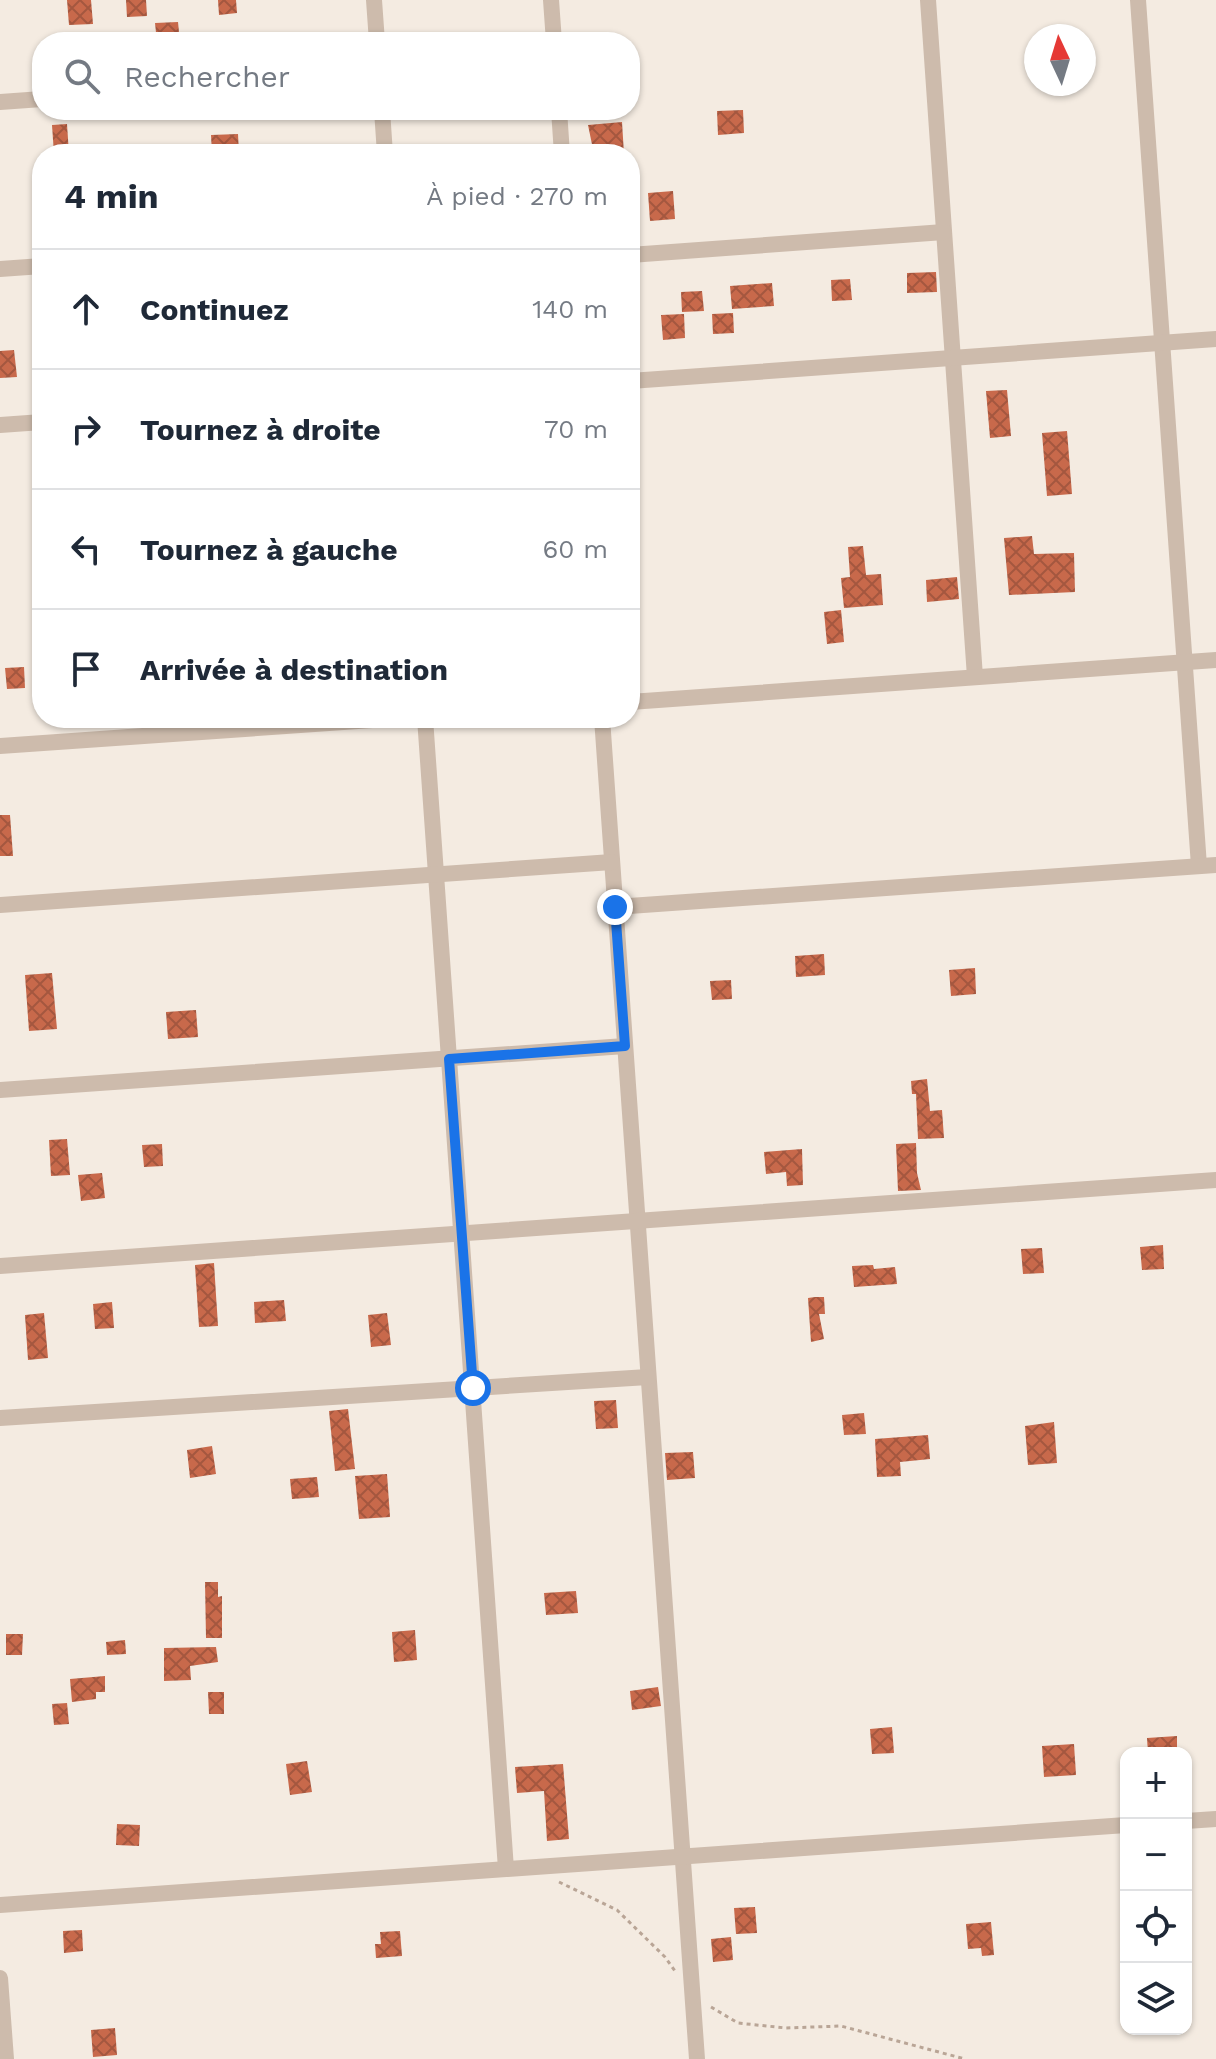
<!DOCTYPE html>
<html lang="fr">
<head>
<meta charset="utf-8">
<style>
	:root { --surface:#fff; --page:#f6f6f7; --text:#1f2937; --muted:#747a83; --line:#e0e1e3 }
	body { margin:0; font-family:"Work Sans",sans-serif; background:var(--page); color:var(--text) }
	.controls { position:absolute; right:24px; bottom:24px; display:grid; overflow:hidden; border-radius:16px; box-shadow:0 2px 6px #0004 }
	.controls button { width:72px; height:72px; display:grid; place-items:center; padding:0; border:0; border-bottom:2px solid var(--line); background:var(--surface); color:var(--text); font:40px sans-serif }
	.compass { position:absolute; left:1024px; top:24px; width:72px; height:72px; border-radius:50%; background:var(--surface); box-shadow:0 2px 6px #0004; rotate:356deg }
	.stop { position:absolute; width:24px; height:24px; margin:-18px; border:6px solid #1a73e8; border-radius:50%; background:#fff }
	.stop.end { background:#1a73e8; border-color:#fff; box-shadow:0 2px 8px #0008 }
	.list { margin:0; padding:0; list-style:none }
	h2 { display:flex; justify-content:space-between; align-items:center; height:104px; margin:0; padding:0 32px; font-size:34px }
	h2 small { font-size:26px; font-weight:400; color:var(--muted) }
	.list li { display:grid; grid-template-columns:52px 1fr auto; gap:24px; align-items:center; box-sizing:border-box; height:120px; padding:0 32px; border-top:2px solid var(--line) }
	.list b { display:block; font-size:30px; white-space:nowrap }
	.list em { font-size:26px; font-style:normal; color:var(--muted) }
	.icon { flex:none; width:44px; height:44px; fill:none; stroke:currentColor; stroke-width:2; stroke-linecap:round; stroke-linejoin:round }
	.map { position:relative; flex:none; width:1216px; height:2059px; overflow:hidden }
	.search { position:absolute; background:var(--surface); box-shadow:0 2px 6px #0004; left:32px; top:32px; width:608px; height:88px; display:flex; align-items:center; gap:20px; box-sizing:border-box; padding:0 28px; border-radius:32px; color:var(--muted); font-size:30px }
	.panel { position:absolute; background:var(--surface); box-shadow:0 2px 6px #0004; left:32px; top:144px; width:608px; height:584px; border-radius:32px }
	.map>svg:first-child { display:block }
</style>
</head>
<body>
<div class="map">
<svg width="1216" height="2059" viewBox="0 0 1216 2059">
	<defs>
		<pattern id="building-cross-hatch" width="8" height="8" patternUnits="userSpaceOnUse" patternTransform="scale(2)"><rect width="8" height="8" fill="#c8694b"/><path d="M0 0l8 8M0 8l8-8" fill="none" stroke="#a4573f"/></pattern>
	</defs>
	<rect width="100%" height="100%" fill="#f4ebe1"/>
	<g fill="url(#building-cross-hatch)">
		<polygon points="67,0 91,0 93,24 69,25"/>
		<polygon points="126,0 146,0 147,16 127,17"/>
		<polygon points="218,0 236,0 237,13 219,15"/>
		<polygon points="178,22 180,42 157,42 155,23"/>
		<polygon points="743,110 744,133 718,135 717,111"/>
		<polygon points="622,122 624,154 594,154 588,125"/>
		<polygon points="67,124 69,154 54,154 52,125"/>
		<polygon points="238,134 239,154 212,154 211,135"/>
		<polygon points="673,191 675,219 650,221 648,193"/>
		<polygon points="936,272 937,292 907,293 907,273"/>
		<polygon points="850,279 852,300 832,301 831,280"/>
		<polygon points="772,283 774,306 732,309 730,286"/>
		<polygon points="702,291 704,311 682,312 681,292"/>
		<polygon points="733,313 734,333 713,334 712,314"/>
		<polygon points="684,314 685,338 663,340 661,315"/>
		<polygon points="14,350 17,377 0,378 0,351"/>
		<polygon points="1007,390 1011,436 990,438 986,391"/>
		<polygon points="1067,431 1072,494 1047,496 1042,433"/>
		<polygon points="1032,536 1034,554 1074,553 1075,592 1009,595 1004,538"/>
		<polygon points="863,546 866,575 881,574 883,605 844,608 841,578 850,577 848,547"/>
		<polygon points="957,577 959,599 927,602 926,580"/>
		<polygon points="841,610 844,642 827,644 824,612"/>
		<polygon points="24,667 25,688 7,689 5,668"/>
		<polygon points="0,815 10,815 13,856 0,856"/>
		<polygon points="824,954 825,975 796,977 795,956"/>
		<polygon points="975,968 976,994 951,996 949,970"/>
		<polygon points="52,973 57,1029 29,1031 25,975"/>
		<polygon points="731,980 732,999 712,1000 710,981"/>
		<polygon points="196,1010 198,1037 168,1039 166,1012"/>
		<polygon points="927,1079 930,1111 942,1110 944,1138 918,1139 916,1094 912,1094 911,1081"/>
		<polygon points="67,1139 70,1175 51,1176 49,1140"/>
		<polygon points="916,1143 917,1173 921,1190 898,1191 896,1144"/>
		<polygon points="162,1144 163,1166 144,1167 142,1145"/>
		<polygon points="802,1149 803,1185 787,1186 786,1172 766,1174 764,1152"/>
		<polygon points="102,1173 105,1198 81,1201 78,1175"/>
		<polygon points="1163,1245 1164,1269 1142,1270 1140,1247"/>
		<polygon points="1042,1248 1044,1273 1023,1274 1021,1249"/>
		<polygon points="214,1263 218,1326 199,1327 195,1265"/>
		<polygon points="873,1265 874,1269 895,1267 897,1284 854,1287 852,1266"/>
		<polygon points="815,1297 824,1297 825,1314 819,1314 824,1339 811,1342 808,1298"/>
		<polygon points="284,1300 286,1321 255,1323 254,1302"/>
		<polygon points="112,1302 114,1328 95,1329 93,1304"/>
		<polygon points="44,1313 48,1358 28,1360 25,1315"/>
		<polygon points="387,1313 391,1345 371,1347 368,1315"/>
		<polygon points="616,1400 618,1428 596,1429 594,1401"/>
		<polygon points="348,1409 355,1469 335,1471 329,1411"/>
		<polygon points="864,1413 866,1434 844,1435 842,1415"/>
		<polygon points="1054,1422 1057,1463 1028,1465 1025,1426"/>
		<polygon points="928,1435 930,1459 900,1462 901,1476 877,1477 875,1439"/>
		<polygon points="212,1446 216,1474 190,1478 187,1450"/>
		<polygon points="693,1452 695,1478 667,1480 665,1453"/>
		<polygon points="387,1474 390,1517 359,1519 355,1476"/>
		<polygon points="317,1477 319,1497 292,1499 290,1479"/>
		<polygon points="205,1582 218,1582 218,1597 222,1596 222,1638 206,1638"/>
		<polygon points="576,1591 578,1613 546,1615 544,1593"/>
		<polygon points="415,1630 417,1660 394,1662 392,1632"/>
		<polygon points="6,1634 23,1634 22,1655 6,1655"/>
		<polygon points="125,1640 126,1654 107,1655 106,1642"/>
		<polygon points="216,1647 218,1662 190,1666 191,1680 164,1681 164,1648"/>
		<polygon points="105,1676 105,1692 96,1692 96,1699 72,1702 70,1679"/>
		<polygon points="658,1687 661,1706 632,1710 630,1691"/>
		<polygon points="208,1692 224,1692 224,1714 209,1714"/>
		<polygon points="67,1703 69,1724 54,1725 52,1704"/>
		<polygon points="892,1727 894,1753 872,1754 870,1729"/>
		<polygon points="1177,1736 1177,1753 1148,1753 1147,1738"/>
		<polygon points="1074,1744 1076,1775 1044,1777 1042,1746"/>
		<polygon points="307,1761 312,1792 290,1795 286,1764"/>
		<polygon points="563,1764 569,1839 547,1841 544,1791 517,1793 515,1767"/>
		<polygon points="117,1824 140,1825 139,1846 116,1845"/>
		<polygon points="755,1907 757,1933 736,1934 734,1908"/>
		<polygon points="991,1922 994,1955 982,1956 981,1948 968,1949 966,1924"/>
		<polygon points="82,1930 83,1951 64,1953 63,1931"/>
		<polygon points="400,1931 402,1956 376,1958 375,1944 381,1944 380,1932"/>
		<polygon points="731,1937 733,1960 713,1962 711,1939"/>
		<polygon points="115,2028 117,2055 93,2057 91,2030"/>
	</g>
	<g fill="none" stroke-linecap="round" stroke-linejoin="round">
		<g stroke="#b9a596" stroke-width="3" stroke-dasharray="4 4" stroke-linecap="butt">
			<polyline points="559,1882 617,1910 665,1957 675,1971"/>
			<polyline points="711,2007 738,2023 786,2028 841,2026 965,2059"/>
		</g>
		<g stroke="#cdbbac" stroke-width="16">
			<polyline points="374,0 377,42"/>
			<polyline points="551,0 554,42"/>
			<polyline points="928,0 975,677"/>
			<polyline points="1138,0 1199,866"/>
			<polyline points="0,102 42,99"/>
			<polyline points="382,110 385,154"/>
			<polyline points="559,110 562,154"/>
			<polyline points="630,255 944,232"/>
			<polyline points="0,269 42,266"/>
			<polyline points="630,381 1216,339"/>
			<polyline points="0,425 42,422"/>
			<polyline points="630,702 1216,660"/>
			<polyline points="425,718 506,1869"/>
			<polyline points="602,718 697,2059"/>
			<polyline points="0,746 401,718"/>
			<polyline points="0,905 612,862"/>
			<polyline points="615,907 1216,865"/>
			<polyline points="0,1090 625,1046"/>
			<polyline points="0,1266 1216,1180"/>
			<polyline points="0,1418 648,1377"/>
			<polyline points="1186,1821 1216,1819"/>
			<polyline points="0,1905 1126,1825"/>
			<polyline points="0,1978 6,2059"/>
		</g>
	</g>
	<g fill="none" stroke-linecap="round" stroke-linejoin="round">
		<polyline stroke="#1a73e8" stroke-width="10" points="473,1388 449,1059 625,1046 615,907"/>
	</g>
</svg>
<div class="controls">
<button>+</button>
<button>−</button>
<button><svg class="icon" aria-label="locate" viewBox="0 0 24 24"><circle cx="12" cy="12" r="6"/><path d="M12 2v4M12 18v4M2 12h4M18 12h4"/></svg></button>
<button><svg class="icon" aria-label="layers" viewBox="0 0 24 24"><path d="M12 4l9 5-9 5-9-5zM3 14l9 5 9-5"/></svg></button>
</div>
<svg class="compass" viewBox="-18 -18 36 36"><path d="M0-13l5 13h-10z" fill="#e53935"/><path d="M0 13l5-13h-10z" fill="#747a83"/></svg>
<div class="stop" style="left:473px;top:1388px"></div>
<div class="stop end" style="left:615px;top:907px"></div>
<div class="search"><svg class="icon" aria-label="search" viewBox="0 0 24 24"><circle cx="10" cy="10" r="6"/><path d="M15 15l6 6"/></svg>Rechercher</div>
<section class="panel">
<h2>4 min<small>À pied · 270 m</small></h2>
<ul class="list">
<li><svg class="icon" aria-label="ahead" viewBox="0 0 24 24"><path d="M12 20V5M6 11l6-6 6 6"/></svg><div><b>Continuez</b></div><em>140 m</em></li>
<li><svg class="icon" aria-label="right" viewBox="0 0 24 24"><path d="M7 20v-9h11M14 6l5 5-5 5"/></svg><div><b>Tournez à droite</b></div><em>70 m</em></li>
<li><svg class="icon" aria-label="left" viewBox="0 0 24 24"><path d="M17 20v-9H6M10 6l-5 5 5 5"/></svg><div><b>Tournez à gauche</b></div><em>60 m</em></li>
<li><svg class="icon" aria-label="arrive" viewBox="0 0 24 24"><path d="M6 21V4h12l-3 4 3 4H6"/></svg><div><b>Arrivée à destination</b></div></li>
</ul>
</section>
</div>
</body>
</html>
